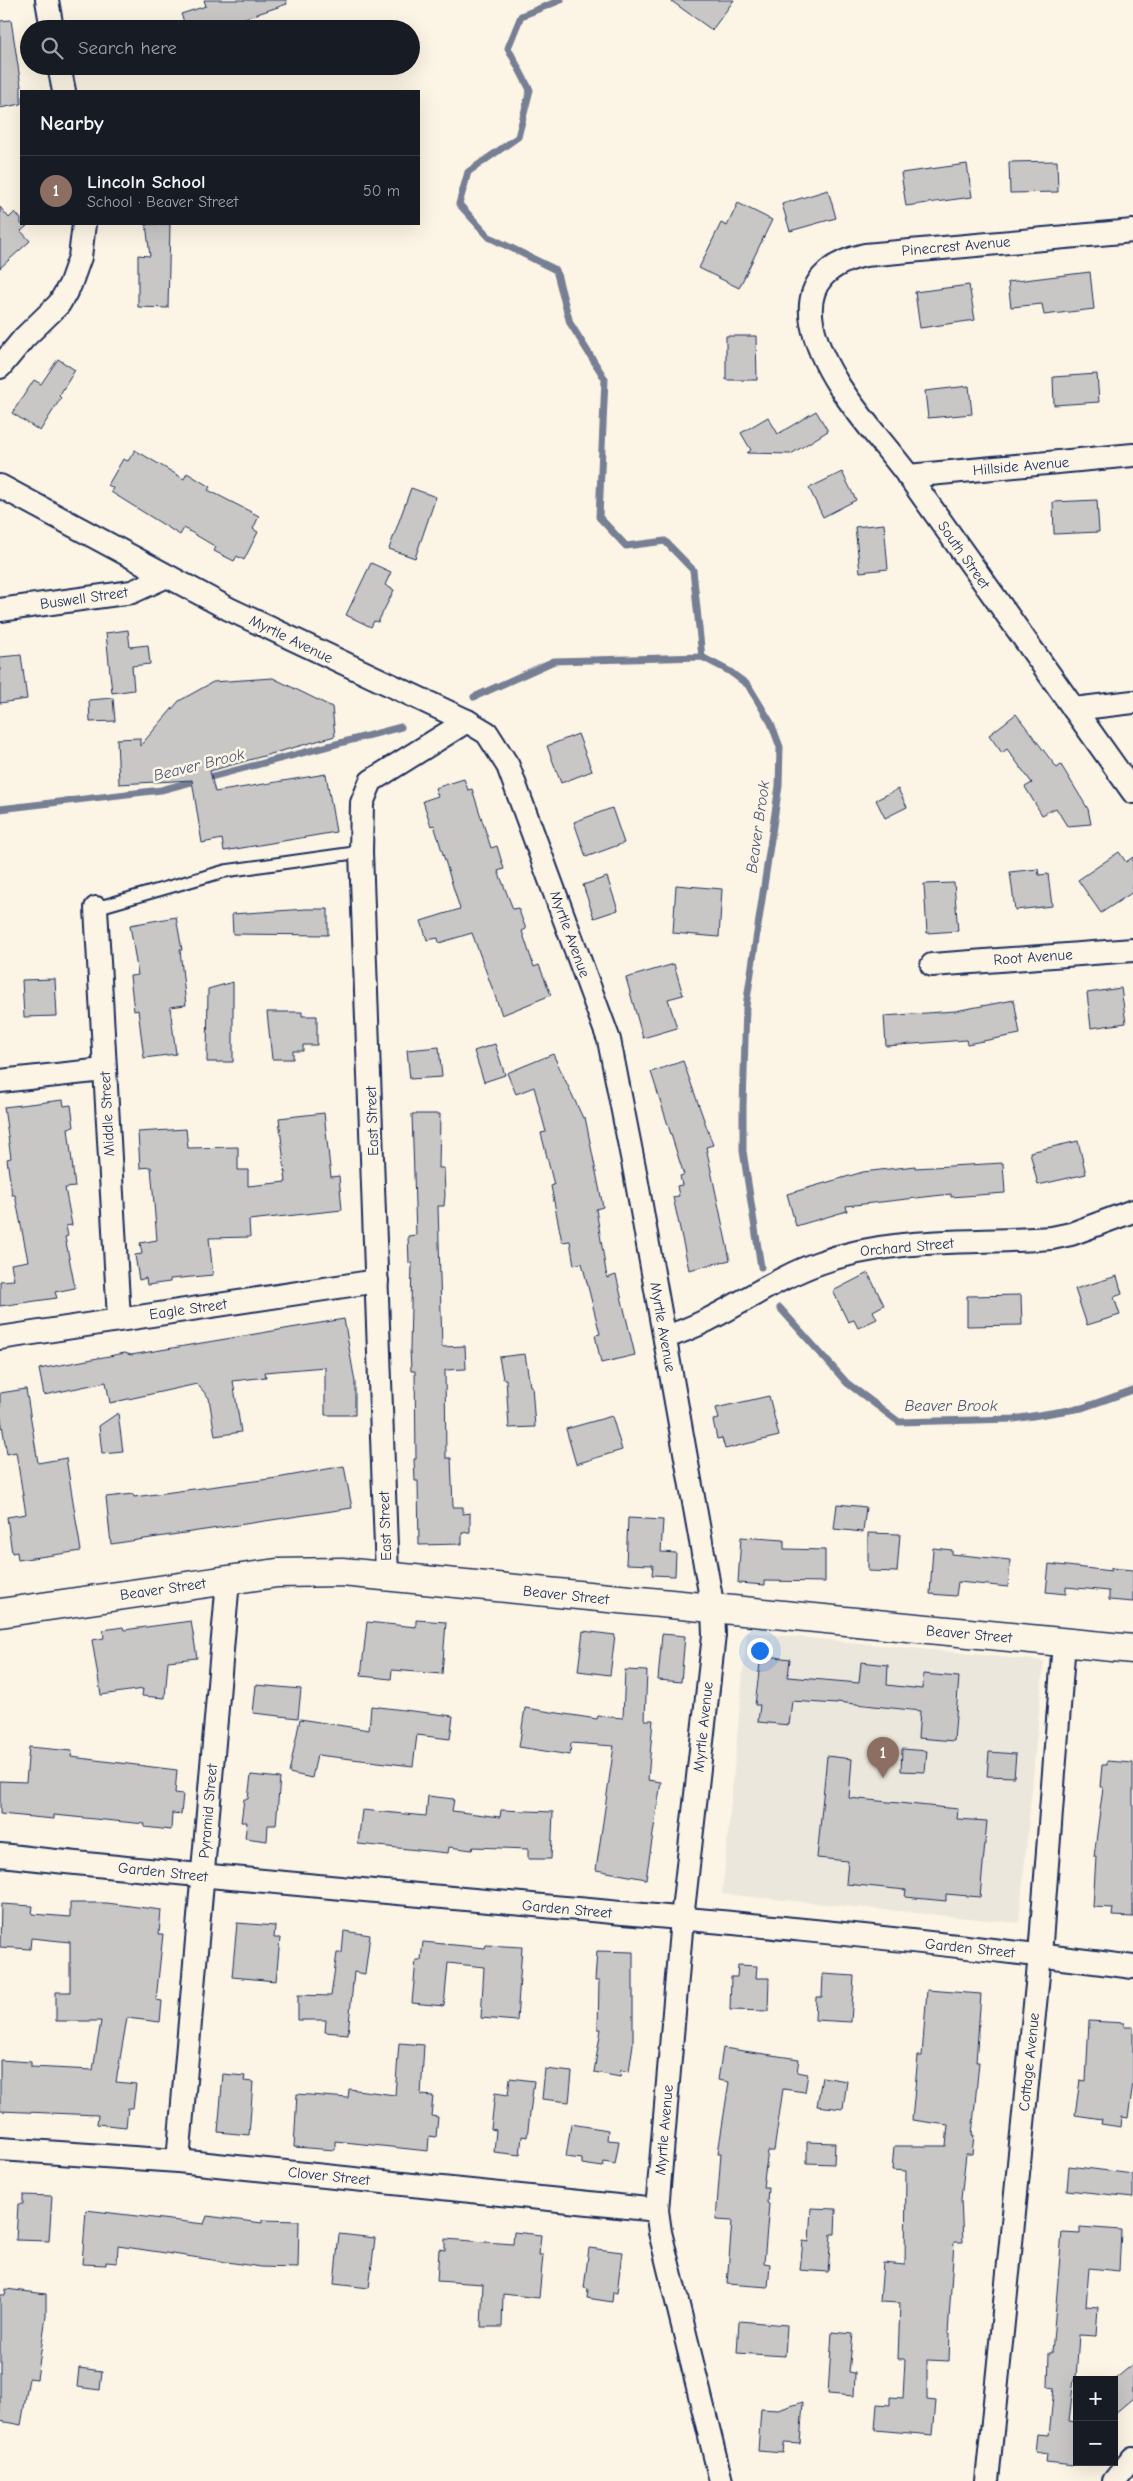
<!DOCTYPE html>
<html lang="en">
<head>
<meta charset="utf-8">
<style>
	:root { --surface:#171b24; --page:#242831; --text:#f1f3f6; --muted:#9ea1a6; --line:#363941; --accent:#7c3aed }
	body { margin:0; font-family:"Comic Neue",sans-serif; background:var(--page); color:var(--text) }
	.controls { position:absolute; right:15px; bottom:15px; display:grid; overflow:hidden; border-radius:0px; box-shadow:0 5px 20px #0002 }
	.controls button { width:45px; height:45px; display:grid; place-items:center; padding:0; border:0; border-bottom:1px solid var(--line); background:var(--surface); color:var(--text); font:25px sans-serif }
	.you { position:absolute; left:759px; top:1650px; width:18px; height:18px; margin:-12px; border:4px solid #fff; border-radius:50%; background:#1a73e8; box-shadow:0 0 0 8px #1a73e833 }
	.badge { display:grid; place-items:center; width:32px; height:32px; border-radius:50%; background:var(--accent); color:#fff; font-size:16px; font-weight:700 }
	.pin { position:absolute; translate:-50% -41px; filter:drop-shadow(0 1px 2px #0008) }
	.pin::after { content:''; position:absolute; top:26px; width:18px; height:15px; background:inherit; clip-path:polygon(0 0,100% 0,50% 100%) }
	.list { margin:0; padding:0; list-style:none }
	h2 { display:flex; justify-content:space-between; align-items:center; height:65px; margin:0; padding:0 20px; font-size:21px }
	h2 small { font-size:16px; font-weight:400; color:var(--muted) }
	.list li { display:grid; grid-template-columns:32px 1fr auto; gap:15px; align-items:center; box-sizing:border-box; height:70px; padding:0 20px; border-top:1px solid var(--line) }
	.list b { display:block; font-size:19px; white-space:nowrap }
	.list p { margin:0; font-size:16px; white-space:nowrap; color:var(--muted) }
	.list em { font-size:16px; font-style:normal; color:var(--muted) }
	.icon { flex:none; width:28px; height:28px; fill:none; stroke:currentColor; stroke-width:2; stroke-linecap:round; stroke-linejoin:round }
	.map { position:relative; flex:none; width:1133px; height:2481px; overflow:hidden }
	.search { position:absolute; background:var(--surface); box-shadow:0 5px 20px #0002; left:20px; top:20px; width:400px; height:55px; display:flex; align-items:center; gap:12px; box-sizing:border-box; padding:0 18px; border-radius:28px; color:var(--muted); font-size:19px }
	.panel { position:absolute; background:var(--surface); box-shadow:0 5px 20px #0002; left:20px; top:90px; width:400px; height:135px; border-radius:0px }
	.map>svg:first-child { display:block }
</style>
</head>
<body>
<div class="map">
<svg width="1133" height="2481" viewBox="0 0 1133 2481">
	<rect width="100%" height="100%" fill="#fcf5e5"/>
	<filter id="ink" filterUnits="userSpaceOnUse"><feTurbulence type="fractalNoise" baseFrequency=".02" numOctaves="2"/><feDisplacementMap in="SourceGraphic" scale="10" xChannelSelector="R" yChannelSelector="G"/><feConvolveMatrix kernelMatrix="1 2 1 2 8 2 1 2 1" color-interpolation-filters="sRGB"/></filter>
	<g filter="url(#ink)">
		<polygon fill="#ece7dc" points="747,1632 1044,1661 1019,1923 722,1894"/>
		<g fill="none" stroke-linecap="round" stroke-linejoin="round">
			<g stroke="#767f94" stroke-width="7">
				<polyline points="561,0 521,16 508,48 530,90 518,137 468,172 459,204 489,237 556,270 570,323 605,379 599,517 626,546 665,541 693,570 702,657"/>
				<polyline points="474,697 554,661 702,657 729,671 748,685 771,723 780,747 779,786 746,1006 743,1107 743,1151 761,1267"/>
				<polyline points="0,809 161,790 401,727"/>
				<polyline points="780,1308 847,1383 899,1422 1014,1419 1082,1408 1133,1390"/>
			</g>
		</g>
		<g fill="#c8c7c6" stroke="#1b2f5e">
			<polygon points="204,0 286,0 287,4 239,20 242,29 187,29 181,14 206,6"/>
			<polygon points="670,0 734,0 712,30"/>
			<polygon points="11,20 21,86 21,104 0,108 0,21"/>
			<polygon points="1057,161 1058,192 1010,193 1009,162"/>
			<polygon points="967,164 972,197 906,206 901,173"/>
			<polygon points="828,190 836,218 790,231 782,204"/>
			<polygon points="738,203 772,220 739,288 699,268 721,223 727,226"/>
			<polygon points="0,207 9,218 15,212 21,219 21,224 27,226 21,231 30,241 0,268"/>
			<polygon points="146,224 170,224 168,308 138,307 138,255 150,256"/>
			<polygon points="1090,272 1094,309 1044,315 1042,304 1011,307 1008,282"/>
			<polygon points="969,285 975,320 920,328 915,292"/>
			<polygon points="726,336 756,336 757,380 726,380"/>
			<polygon points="58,359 75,370 59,396 61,398 40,431 12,413 34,380 41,384"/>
			<polygon points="1097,374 1099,402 1054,405 1053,377"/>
			<polygon points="969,386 972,414 928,418 925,391"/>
			<polygon points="816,411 828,431 791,454 747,453 751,450 741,433 768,417 778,434"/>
			<polygon points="135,450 184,479 187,473 210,487 208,490 259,516 253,529 258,532 244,560 237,556 234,561 214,551 216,547 184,528 180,535 111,492 113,488 108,485 123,459 128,461"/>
			<polygon points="842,472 856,500 823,517 809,488"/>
			<polygon points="411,488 436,497 415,558 389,549"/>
			<polygon points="1097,500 1099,532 1054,534 1053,502"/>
			<polygon points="884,524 888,569 860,572 855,527"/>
			<polygon points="371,563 391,572 385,585 394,590 378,622 374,621 371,627 346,615"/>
			<polygon points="128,630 130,647 148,645 150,664 132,666 134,690 112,693 106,633"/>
			<polygon points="21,655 27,699 0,703 0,657"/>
			<polygon points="273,678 332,707 335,736 210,771 215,792 326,774 336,832 224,851 222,839 202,843 192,780 119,784 117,739 140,738 140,746 179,701 213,682"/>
			<polygon points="113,698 115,721 90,722 89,700"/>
			<polygon points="1016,714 1057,768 1061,765 1088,809 1091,824 1067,826 1056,808 1042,815 1025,787 1032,783 1007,749 1002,753 989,735"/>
			<polygon points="578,734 592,771 561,783 547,746"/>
			<polygon points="464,779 468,790 472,789 491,848 497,846 504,869 498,871 513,909 518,908 526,929 522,931 534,967 539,965 551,995 502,1015 472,933 439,943 438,938 427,940 421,921 460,909 434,825 431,826 423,801 438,796 435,788"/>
			<polygon points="898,789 907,807 885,818 876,800"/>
			<polygon points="612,808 624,843 586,857 574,822"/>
			<polygon points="1119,852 1126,862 1133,857 1133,892 1101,913 1078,880"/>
			<polygon points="1038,869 1039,875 1048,874 1052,906 1015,910 1010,872"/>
			<polygon points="607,877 618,910 594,918 583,885"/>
			<polygon points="954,883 958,931 927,933 924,884"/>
			<polygon points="676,885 722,889 719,937 673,933"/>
			<polygon points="306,909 328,909 328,935 233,934 232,914"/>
			<polygon points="176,917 182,950 180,950 186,1005 170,1007 176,1054 144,1058 138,1010 134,1011 130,976 138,975 130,925"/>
			<polygon points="674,964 683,995 668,999 677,1028 643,1038 626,978"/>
			<polygon points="55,979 57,1016 24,1017 22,980"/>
			<polygon points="233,982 233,1062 207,1062 208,989"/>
			<polygon points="1121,988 1126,1023 1091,1028 1087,993"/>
			<polygon points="1014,1000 1020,1034 967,1044 966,1040 886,1046 884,1016 955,1011"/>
			<polygon points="267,1012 302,1012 302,1016 317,1016 317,1045 303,1045 303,1051 293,1051 293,1059 272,1059"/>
			<polygon points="495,1044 505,1075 484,1082 474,1051"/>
			<polygon points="439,1047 442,1077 410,1079 407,1050"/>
			<polygon points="553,1054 583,1118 585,1117 603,1207 596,1209 607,1278 616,1275 635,1355 601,1363 595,1335 600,1334 582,1263 574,1265 570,1241 562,1242 551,1186 554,1185 541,1133 546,1132 534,1087 516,1094 507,1073"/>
			<polygon points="683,1061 713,1145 706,1147 730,1260 689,1270 673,1197 679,1196 677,1186 682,1185 680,1176 684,1175 651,1072"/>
			<polygon points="63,1100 64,1106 71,1105 74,1127 68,1128 75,1187 65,1188 72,1225 66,1226 68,1236 65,1237 75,1288 55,1292 57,1298 0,1306 0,1281 14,1280 11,1264 28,1261 15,1195 12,1195 7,1159 11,1158 4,1107"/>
			<polygon points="324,1113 331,1177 339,1176 342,1210 249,1220 250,1237 209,1238 213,1275 170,1279 170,1282 147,1285 146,1278 139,1280 135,1255 142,1254 140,1243 157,1240 151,1167 140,1168 138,1132 186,1129 188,1148 238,1147 238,1170 248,1170 248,1186 286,1182 279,1118"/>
			<polygon points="412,1114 440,1114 439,1168 444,1168 445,1195 444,1206 438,1206 442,1347 465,1346 466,1369 445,1370 446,1458 451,1458 453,1507 463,1507 463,1514 470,1513 470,1532 462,1533 462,1544 419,1545 418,1481 415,1481 414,1459 416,1459 415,1371 411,1371 410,1349 412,1263 409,1263 408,1236 416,1235"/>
			<polygon points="1078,1141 1086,1174 1038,1185 1030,1152"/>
			<polygon points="1003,1163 1005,1193 951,1197 951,1194 846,1206 847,1211 796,1226 787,1194 863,1172 915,1166 915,1168"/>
			<polygon points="868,1273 884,1305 873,1311 877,1319 858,1328 854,1320 848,1322 833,1291"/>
			<polygon points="1117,1276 1122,1294 1114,1297 1120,1315 1087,1325 1075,1289"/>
			<polygon points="1021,1295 1022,1325 967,1326 967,1296"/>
			<polygon points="344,1319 355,1382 355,1415 325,1415 325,1367 265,1372 266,1377 233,1381 241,1432 215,1436 209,1398 197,1384 110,1403 106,1382 44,1395 39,1369 125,1353 131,1355"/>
			<polygon points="525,1354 530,1386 532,1386 535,1427 509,1428 506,1379 503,1379 499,1357"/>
			<polygon points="26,1389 38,1463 66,1458 81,1551 18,1560 17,1552 12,1553 7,1517 26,1514 16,1452 7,1454 0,1413 0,1393"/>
			<polygon points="769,1396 779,1436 725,1449 722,1438 717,1439 713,1420 719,1419 716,1408"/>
			<polygon points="118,1413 123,1452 102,1454 99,1426"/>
			<polygon points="612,1416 622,1450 576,1464 566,1429"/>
			<polygon points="344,1466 352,1508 111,1544 106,1497 133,1494 134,1497 277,1478"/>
			<polygon points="837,1504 866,1507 863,1532 834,1529"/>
			<polygon points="628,1518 663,1520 661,1552 676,1553 675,1576 652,1575 653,1565 626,1564"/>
			<polygon points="868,1533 900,1534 897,1572 868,1571"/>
			<polygon points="741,1537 784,1540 784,1549 825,1550 825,1582 765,1581 765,1585 738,1583"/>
			<polygon points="933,1548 952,1550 952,1554 1010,1560 1008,1587 958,1582 956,1596 930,1594"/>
			<polygon points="1049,1564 1111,1571 1111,1568 1133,1570 1133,1602 1109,1600 1109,1591 1066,1587 1066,1594 1046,1592"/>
			<polygon points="416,1620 446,1622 442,1674 392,1670 391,1679 361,1676 367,1622 416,1627"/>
			<polygon points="191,1621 197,1658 168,1661 165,1698 142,1696 143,1689 101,1695 92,1640 104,1638 103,1630 123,1627 124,1630"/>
			<polygon points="583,1631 615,1635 610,1675 578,1671"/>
			<polygon points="662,1634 685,1636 681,1682 658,1680"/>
			<polygon points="761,1655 790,1659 788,1677 859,1683 861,1662 888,1665 887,1685 922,1689 923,1674 959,1677 954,1741 918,1738 920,1711 837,1702 837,1704 792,1701 789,1725 758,1722 760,1705 755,1705"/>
			<polygon points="625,1670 647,1671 645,1720 653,1720 648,1780 661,1782 646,1879 596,1870 614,1746 571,1743 570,1755 519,1747 525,1708 597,1719 598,1716 623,1718"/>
			<polygon points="256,1685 301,1689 298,1718 253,1713"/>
			<polygon points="371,1706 453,1716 450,1739 417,1735 413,1766 317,1755 312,1778 289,1773 300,1719 369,1730"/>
			<polygon points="29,1747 72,1751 71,1757 177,1770 175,1793 183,1794 181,1814 172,1813 171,1830 144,1827 145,1824 54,1815 54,1819 0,1814 0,1781 26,1782"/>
			<polygon points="902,1749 927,1751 925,1772 901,1771"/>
			<polygon points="989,1752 1016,1754 1014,1777 987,1776"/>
			<polygon points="827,1756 852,1759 849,1798 958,1809 957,1819 987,1821 980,1897 946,1894 946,1901 905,1897 906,1890 846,1884 848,1861 817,1858"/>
			<polygon points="1107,1761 1133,1763 1133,1917 1112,1916 1113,1908 1093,1907 1096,1857 1094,1857 1103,1787 1100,1787 1102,1765 1107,1765"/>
			<polygon points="251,1775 280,1778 276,1825 268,1825 267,1841 245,1838 247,1822 241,1822 244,1799 248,1799"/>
			<polygon points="428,1796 454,1799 452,1811 500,1817 501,1810 553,1812 551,1859 528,1859 528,1849 473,1847 472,1850 449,1847 448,1853 358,1844 362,1810 426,1816"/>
			<polygon points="70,1903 107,1903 161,1910 159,1934 163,1934 156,2000 162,2001 160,2022 127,2018 116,2082 136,2084 133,2108 128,2108 126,2127 97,2124 98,2115 0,2111 0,2060 31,2062 31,2067 93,2070 101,2021 56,2021 56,1992 70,1992 70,1942 31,1938 30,1949 0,1947 1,1904 33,1906 32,1914 70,1917"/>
			<polygon points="237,1923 275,1926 274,1938 280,1938 276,1981 232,1977"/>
			<polygon points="344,1931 370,1935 365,1974 354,1972 348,2034 325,2032 326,2020 298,2020 298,1995 331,1996 337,1953 342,1953"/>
			<polygon points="423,1942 485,1948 486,1945 522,1947 517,2021 481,2018 484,1967 448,1963 444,2006 412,2003 416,1960 421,1960"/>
			<polygon points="597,1951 633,1952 633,2044 629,2072 621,2070 620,2077 594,2072 601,2029 598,2029 599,1981 595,1981"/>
			<polygon points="738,1965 757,1966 756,1978 769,1978 768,2011 730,2010 731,1977 737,1977"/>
			<polygon points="823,1974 854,1976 851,2022 815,2020 816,1997 822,1997"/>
			<polygon points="927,1990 981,1994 976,2062 979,2062 972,2135 974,2135 972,2154 966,2154 961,2199 963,2242 954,2242 948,2334 950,2334 949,2361 927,2360 927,2400 936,2401 933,2435 875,2430 877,2404 890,2405 890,2397 903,2398 905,2359 898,2359 900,2303 880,2302 883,2263 905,2265 906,2171 892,2170 894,2146 946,2146 948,2125 912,2120 918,2056 922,2056"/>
			<polygon points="1089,2021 1124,2023 1124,2027 1133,2027 1133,2083 1128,2118 1122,2117 1121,2127 1101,2124 1102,2119 1075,2115 1080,2080 1086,2081"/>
			<polygon points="399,2043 424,2045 421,2095 433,2096 431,2116 438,2117 436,2137 429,2136 428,2151 335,2141 335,2150 294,2147 297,2094 348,2098 349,2089 395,2095"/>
			<polygon points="723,2048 799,2059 797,2072 808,2074 805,2092 783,2089 774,2151 768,2151 763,2187 768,2187 767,2203 769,2204 764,2263 770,2264 768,2287 727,2284 732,2221 716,2220 721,2153 718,2153 729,2082 718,2080"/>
			<polygon points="545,2069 572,2072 569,2102 542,2099"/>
			<polygon points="223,2074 245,2076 244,2081 253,2082 249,2135 218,2132"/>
			<polygon points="822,2077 847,2081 843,2109 817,2106"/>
			<polygon points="510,2078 534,2081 527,2137 522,2136 520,2155 494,2152 496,2130 491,2129 495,2093 508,2095"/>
			<polygon points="571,2124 608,2130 607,2140 619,2141 615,2164 604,2162 603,2167 582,2164 582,2159 566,2157"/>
			<polygon points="807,2142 835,2143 834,2164 807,2163"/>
			<polygon points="1069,2166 1133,2174 1133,2197 1067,2190"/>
			<polygon points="23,2195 52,2196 49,2241 16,2240 18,2204 23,2204"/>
			<polygon points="811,2208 836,2209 835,2234 831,2234 828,2272 800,2270 803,2241 809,2242"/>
			<polygon points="86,2210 204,2224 207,2216 262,2223 262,2220 299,2221 298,2268 261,2267 118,2246 117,2263 106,2262 106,2265 82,2264"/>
			<polygon points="1080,2227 1121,2230 1119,2271 1089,2268 1086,2306 1098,2307 1096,2336 1079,2335 1076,2378 1074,2378 1069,2421 1077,2422 1074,2465 1046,2462 1047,2454 1035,2452 1037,2434 1049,2435 1054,2388 1048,2387 1049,2353 1052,2353 1062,2232 1080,2233"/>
			<polygon points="514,2232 541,2235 539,2255 543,2255 539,2298 503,2294 502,2327 481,2327 483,2284 437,2281 439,2249 445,2250 445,2239 513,2244"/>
			<polygon points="339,2234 375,2238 369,2288 334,2284"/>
			<polygon points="589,2248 622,2252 617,2293 613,2292 612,2302 587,2298 588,2289 584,2288"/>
			<polygon points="6,2289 46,2294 46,2316 37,2379 29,2378 21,2425 0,2421 0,2295 5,2295"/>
			<polygon points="739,2321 787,2325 785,2356 737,2353"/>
			<polygon points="832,2332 853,2334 849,2372 855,2373 854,2396 828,2394"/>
			<polygon points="1133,2364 1133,2398 1114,2414 1114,2380"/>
			<polygon points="79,2368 102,2371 100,2390 77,2387"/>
			<polygon points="803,2402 800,2444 784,2443 783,2453 758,2451 761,2409 778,2410"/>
		</g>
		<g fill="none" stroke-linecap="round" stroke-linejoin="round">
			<g stroke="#1b2f5e" stroke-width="15">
				<polyline id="service" points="96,908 225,871 361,852"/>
			</g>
			<g stroke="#1b2f5e" stroke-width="26">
				<g id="minor">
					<polyline points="47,0 52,29"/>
					<polyline points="59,66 64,91"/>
					<path d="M1133,231L865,255C829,263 805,283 812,323C823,381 876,432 910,478C985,582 1058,688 1133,792"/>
					<polyline points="0,367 24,338 59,304 70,285 80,257 84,224"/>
					<polyline points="908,476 1133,455"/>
					<polyline points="0,486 229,609 467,721 487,733 508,766 609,1040 635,1172 713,1609 714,1635 682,1919 657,2210 660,2232 721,2481"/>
					<polyline points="0,610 132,592 165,577"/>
					<polyline points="1074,709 1133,702"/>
					<polyline points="96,908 119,1319"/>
					<polyline points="932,965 1133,950"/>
					<polyline points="0,1081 104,1070"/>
					<path d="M665,1337C720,1321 765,1282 819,1263C893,1236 975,1244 1052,1238L1071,1234L1133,1211"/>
					<polyline points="0,1338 377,1281"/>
					<polyline points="387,1575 361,852 362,803 371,781 467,721"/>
					<path d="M0,1855C377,1896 757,1918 1133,1967"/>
					<polyline points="0,2149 178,2161 657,2210"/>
					<polyline points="178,2161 228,1580"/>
					<polyline points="987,2481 1040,1955 1064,1642"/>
					<polyline points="1114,2481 1133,2458"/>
				</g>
			</g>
			<g stroke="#1b2f5e" stroke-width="31">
				<polyline id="tertiary" points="0,1613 277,1573 342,1572 1133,1649"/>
			</g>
			<use href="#service" stroke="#fcf5e5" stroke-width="11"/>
			<use href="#minor" stroke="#fcf5e5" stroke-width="22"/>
			<use href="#tertiary" stroke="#fcf5e5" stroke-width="28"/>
		</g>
	</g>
	<g text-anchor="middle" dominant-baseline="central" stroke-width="5" stroke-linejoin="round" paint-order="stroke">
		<g font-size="15" fill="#1b2f5e" stroke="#fcf5e5">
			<text transform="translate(956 246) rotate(-5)">Pinecrest Avenue</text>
			<text transform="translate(1021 466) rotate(-5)">Hillside Avenue</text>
			<text transform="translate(964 555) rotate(55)">South Street</text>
			<text transform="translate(84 598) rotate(-8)">Buswell Street</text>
			<text transform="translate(291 639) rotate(26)">Myrtle Avenue</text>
			<text transform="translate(570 934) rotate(70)">Myrtle Avenue</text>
			<text transform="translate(1033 957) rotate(-4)">Root Avenue</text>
			<text transform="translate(107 1114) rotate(-93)">Middle Street</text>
			<text transform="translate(372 1121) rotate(-92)">East Street</text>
			<text transform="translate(907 1247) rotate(-5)">Orchard Street</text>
			<text transform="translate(188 1309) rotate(-8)">Eagle Street</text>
			<text transform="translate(663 1327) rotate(80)">Myrtle Avenue</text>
			<text transform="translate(385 1526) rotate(-92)">East Street</text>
			<text transform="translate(163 1589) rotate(-8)">Beaver Street</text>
			<text transform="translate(566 1595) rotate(6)">Beaver Street</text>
			<text transform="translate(969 1634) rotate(5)">Beaver Street</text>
			<text transform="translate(703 1727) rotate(-84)">Myrtle Avenue</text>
			<text transform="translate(208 1811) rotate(-85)">Pyramid Street</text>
			<text transform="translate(163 1872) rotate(6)">Garden Street</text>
			<text transform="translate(567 1909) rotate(5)">Garden Street</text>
			<text transform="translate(970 1948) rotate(6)">Garden Street</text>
			<text transform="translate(1029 2062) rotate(-84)">Cottage Avenue</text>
			<text transform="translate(664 2130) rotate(-85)">Myrtle Avenue</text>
			<text transform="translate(329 2176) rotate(6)">Clover Street</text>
		</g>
		<g font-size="16" font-style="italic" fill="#485779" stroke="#fcf5e5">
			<text transform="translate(199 765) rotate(-14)">Beaver Brook</text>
			<text transform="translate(758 827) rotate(-82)">Beaver Brook</text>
			<text x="951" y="1406">Beaver Brook</text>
		</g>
	</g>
</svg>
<div class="controls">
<button>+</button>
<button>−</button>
</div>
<div class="you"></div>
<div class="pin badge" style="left:883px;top:1778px;background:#8d6e63">1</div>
<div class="search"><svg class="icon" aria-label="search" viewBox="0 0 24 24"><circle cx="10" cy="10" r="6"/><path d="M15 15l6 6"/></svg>Search here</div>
<section class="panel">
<h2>Nearby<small></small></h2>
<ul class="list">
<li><span class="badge" style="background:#8d6e63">1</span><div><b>Lincoln School</b><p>School · Beaver Street</p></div><em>50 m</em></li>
</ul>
</section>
</div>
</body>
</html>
